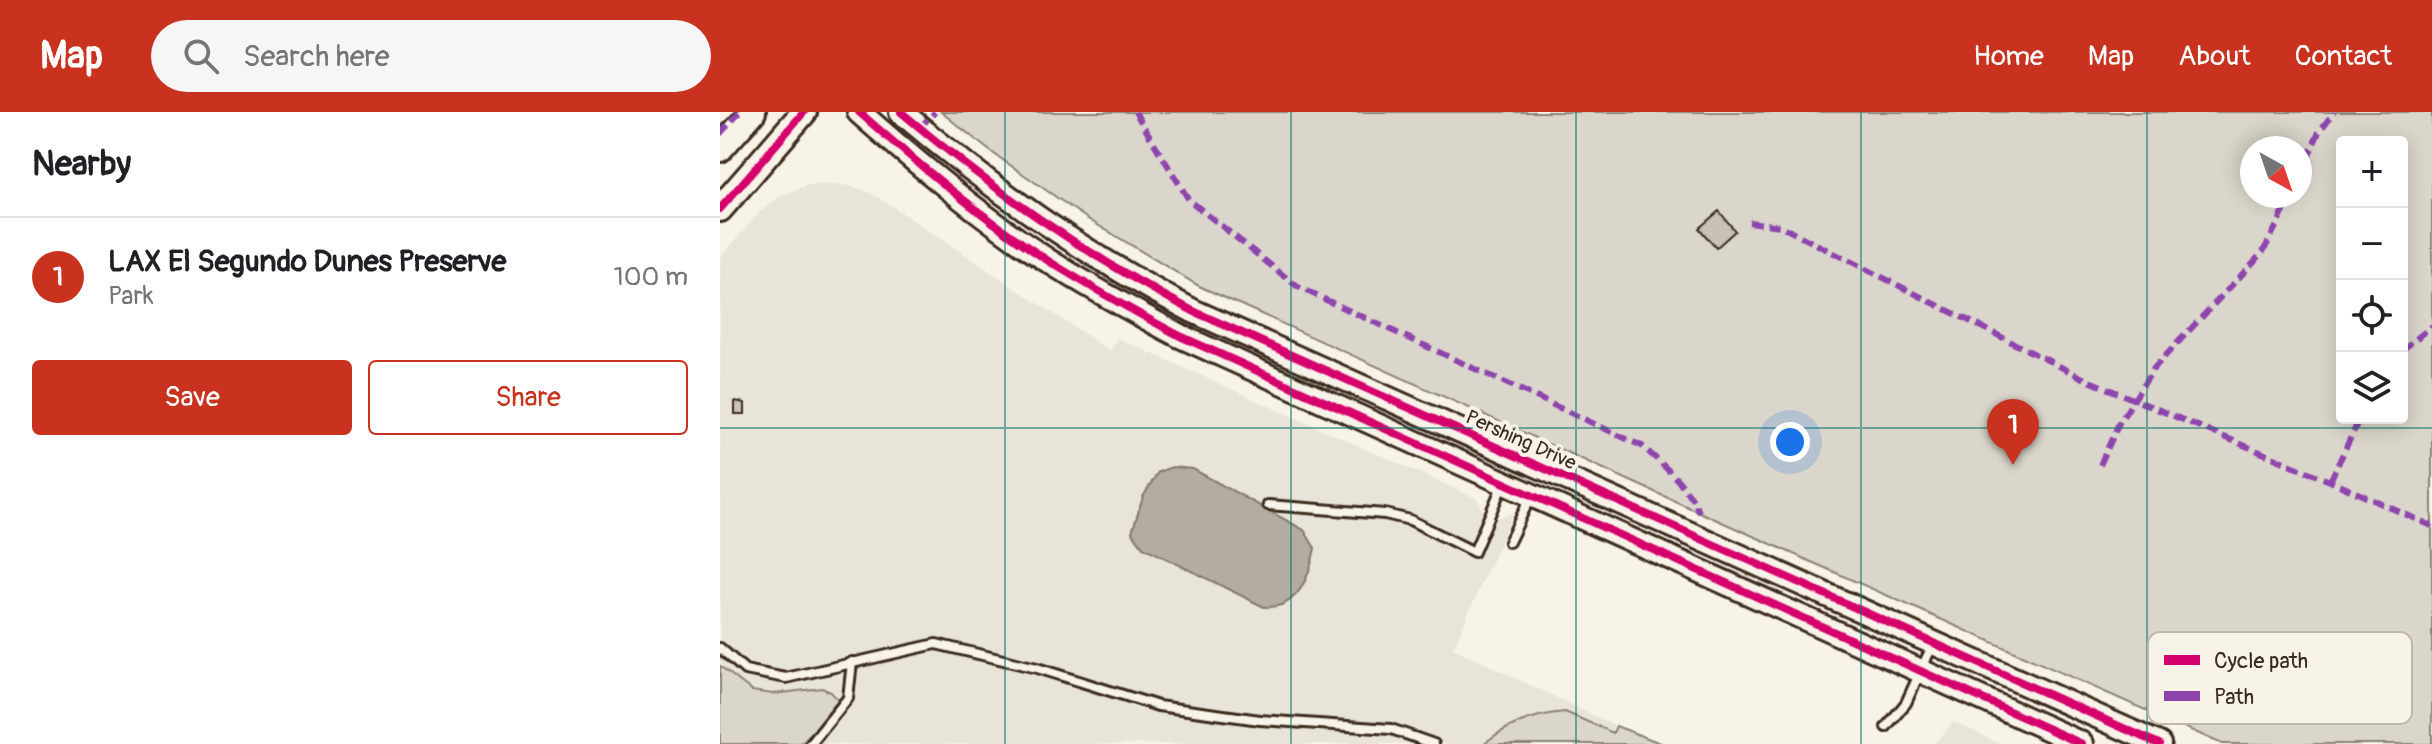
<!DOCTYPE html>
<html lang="en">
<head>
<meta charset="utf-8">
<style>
	:root { --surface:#fff; --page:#f6f6f6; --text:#202124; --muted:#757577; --line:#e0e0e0; --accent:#c8321e }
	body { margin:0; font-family:Pangolin,sans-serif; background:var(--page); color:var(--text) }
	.controls { position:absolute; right:24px; top:24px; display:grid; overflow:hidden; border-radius:8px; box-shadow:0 4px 20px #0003 }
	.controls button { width:72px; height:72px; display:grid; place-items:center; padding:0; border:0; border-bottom:2px solid var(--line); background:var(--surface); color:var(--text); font:40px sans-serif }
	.compass { position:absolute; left:1520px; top:24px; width:72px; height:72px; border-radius:50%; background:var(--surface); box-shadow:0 4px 20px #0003; rotate:140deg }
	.you { position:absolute; left:1070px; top:330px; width:28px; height:28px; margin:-20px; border:6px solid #fff; border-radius:50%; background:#1a73e8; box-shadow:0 0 0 12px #1a73e833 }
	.badge { display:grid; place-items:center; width:52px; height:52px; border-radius:50%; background:var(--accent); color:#fff; font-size:26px; font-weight:700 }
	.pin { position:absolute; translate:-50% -66px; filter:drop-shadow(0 2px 4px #0008) }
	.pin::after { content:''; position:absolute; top:42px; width:28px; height:24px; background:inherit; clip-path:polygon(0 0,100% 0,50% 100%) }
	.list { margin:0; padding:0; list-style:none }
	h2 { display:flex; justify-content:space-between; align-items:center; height:104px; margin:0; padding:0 32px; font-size:34px }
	h2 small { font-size:26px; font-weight:400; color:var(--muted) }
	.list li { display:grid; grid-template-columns:52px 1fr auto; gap:24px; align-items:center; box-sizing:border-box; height:120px; padding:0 32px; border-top:2px solid var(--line) }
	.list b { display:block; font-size:30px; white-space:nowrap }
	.list p { margin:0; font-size:26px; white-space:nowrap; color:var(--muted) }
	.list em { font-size:26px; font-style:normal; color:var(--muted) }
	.actions { display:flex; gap:16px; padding:24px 32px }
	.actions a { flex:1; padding:18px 0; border:2px solid var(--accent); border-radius:8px; text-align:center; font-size:28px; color:var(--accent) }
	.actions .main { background:var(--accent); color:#fff }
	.icon { flex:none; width:44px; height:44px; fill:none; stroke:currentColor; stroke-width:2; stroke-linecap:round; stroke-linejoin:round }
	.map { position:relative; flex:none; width:1712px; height:632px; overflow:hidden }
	header { display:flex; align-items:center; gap:48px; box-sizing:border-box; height:112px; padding:0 40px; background:var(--accent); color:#fff }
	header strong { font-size:38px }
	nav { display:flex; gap:44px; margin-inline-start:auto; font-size:28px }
	.search { width:560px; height:72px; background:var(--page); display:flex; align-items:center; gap:20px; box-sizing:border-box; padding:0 28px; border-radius:44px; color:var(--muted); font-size:30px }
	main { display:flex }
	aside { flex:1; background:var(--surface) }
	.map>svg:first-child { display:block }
</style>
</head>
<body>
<header>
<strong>Map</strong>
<div class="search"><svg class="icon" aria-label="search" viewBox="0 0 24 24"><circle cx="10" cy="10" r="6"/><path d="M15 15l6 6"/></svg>Search here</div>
<nav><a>Home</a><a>Map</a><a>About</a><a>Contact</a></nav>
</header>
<main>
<aside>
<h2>Nearby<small></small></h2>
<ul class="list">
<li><span class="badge">1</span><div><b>LAX El Segundo Dunes Preserve</b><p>Park</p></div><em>100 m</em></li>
</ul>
<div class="actions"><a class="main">Save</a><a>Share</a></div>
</aside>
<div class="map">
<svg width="1712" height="632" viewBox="0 0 1712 632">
	<rect width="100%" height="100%" fill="#f7f3e8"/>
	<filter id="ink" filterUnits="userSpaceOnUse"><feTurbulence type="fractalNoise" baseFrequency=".0125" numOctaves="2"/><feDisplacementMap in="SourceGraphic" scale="16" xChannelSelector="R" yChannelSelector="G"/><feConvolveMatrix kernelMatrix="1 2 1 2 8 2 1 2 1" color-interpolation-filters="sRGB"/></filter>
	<g filter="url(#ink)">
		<g fill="#e9e4d9">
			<polygon points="119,72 142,77 161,87 390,239 397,226 758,387 763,400 777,406 793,401 733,536 896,614 943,632 0,632 0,146 40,100 62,83 88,73"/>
			<polygon points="1234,610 1281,632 1213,632"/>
		</g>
		<g fill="#dbd6cb" stroke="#8b8074" stroke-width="2" fill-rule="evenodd">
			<path d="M221,0H1712V632H1502L979,400L479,174L366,106L270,39ZM1622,30H1682V306H1622ZM1532,36H1580V84H1532Z"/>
			<polygon points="0,554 32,579 53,582 102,576 111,580 121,591 81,632 0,632"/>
			<path d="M845,600L893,621L896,614L943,632H763C786,614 815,602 845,600Z"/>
		</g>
		<path fill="#b4aca0" stroke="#84786c" stroke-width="2" d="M452,355L473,357L584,418L595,436C591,456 584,482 564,492C559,494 550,495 544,495L423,435L412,420L423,385L438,360Z"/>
		<g fill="#c8c1b6" stroke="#3b2a1e" stroke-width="2">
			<polygon points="999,99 1015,119 996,136 979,116"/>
			<polygon points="15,289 25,291 25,302 15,302"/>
		</g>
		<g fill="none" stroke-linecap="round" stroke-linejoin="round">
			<g stroke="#3b2a1e" stroke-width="14">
				<g id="lane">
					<polyline points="548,393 665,402 690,408 754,440 783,372"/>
					<polyline points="789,430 811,384"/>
					<polyline points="0,536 25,558 66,566 216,532 317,556 438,594 540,608 671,617 714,632"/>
					<polyline points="1166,615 1186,591 1212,534"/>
					<polyline points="91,632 128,586 132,550"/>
				</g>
			</g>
			<g stroke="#3b2a1e" stroke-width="28">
				<g id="secondary">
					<path d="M139,0C199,53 260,104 327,148C370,175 415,200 460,224L1362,632"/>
					<path d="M181,0C274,79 364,142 473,199L1439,632"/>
				</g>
			</g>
			<g stroke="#3b2a1e" stroke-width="30">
				<g id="primary">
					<polyline points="0,37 33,0"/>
					<polyline points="0,97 84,0"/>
				</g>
			</g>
			<use href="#lane" stroke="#f7f3e8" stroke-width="8"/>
			<use href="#secondary" stroke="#f7f3e8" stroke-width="22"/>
			<use href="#primary" stroke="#f7f3e8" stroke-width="24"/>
			<g stroke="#8e44ad" stroke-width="6" stroke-dasharray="12 6" stroke-linecap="butt">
				<path d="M415,0L469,88L578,175L922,334C943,353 968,374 979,400"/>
				<polyline points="199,16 215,0"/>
				<polyline points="0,22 19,0"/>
				<polyline points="1580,64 1599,20 1614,0"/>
				<polyline points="1029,110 1060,114 1367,268 1610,369 1712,414"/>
				<polyline points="1682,238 1712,214"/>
				<polyline points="1380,353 1399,311 1434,256 1543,140 1572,84"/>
				<polyline points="1610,369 1640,306"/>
			</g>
			<g stroke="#f7f3e8" stroke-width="13">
				<g id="cycleway">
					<path d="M139,0C199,53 260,104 327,148C370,175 415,200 460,224L1362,632"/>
					<path d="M181,0C274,79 364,142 473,199L1439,632"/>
					<polyline points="0,97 84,0"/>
				</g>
			</g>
			<use href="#cycleway" stroke="#d6006c" stroke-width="8"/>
		</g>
	</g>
	<path fill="none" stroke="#0f766e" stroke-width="2" stroke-opacity="0.55" d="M285,0V632M571,0V632M856,0V632M1141,0V632M1427,0V632M0,316H1712"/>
	<g text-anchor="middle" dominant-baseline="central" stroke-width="8" stroke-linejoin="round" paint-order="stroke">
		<g font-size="20" fill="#3b2a1e" stroke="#f7f3e8">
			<text transform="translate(801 328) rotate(24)">Pershing Drive</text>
		</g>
	</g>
	<rect x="1428" y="520" width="264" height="92" rx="12" fill="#f7f3e8" stroke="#bfb7ab" stroke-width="2"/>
	<rect x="1444" y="543" width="36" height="10" fill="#d6006c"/>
	<rect x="1444" y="579" width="36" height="10" fill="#8e44ad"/>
	<g font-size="22" fill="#3b2a1e">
		<text x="1494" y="556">Cycle path</text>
		<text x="1494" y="592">Path</text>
	</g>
</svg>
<div class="controls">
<button>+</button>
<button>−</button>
<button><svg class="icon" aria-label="locate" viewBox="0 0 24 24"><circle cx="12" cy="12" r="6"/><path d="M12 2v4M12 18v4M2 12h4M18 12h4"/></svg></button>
<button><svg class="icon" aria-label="layers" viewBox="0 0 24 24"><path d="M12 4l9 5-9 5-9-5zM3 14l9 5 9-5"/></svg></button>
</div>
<svg class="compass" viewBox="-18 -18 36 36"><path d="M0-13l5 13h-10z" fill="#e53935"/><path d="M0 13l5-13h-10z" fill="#757577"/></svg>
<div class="you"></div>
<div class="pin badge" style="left:1293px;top:353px">1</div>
</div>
</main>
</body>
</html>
